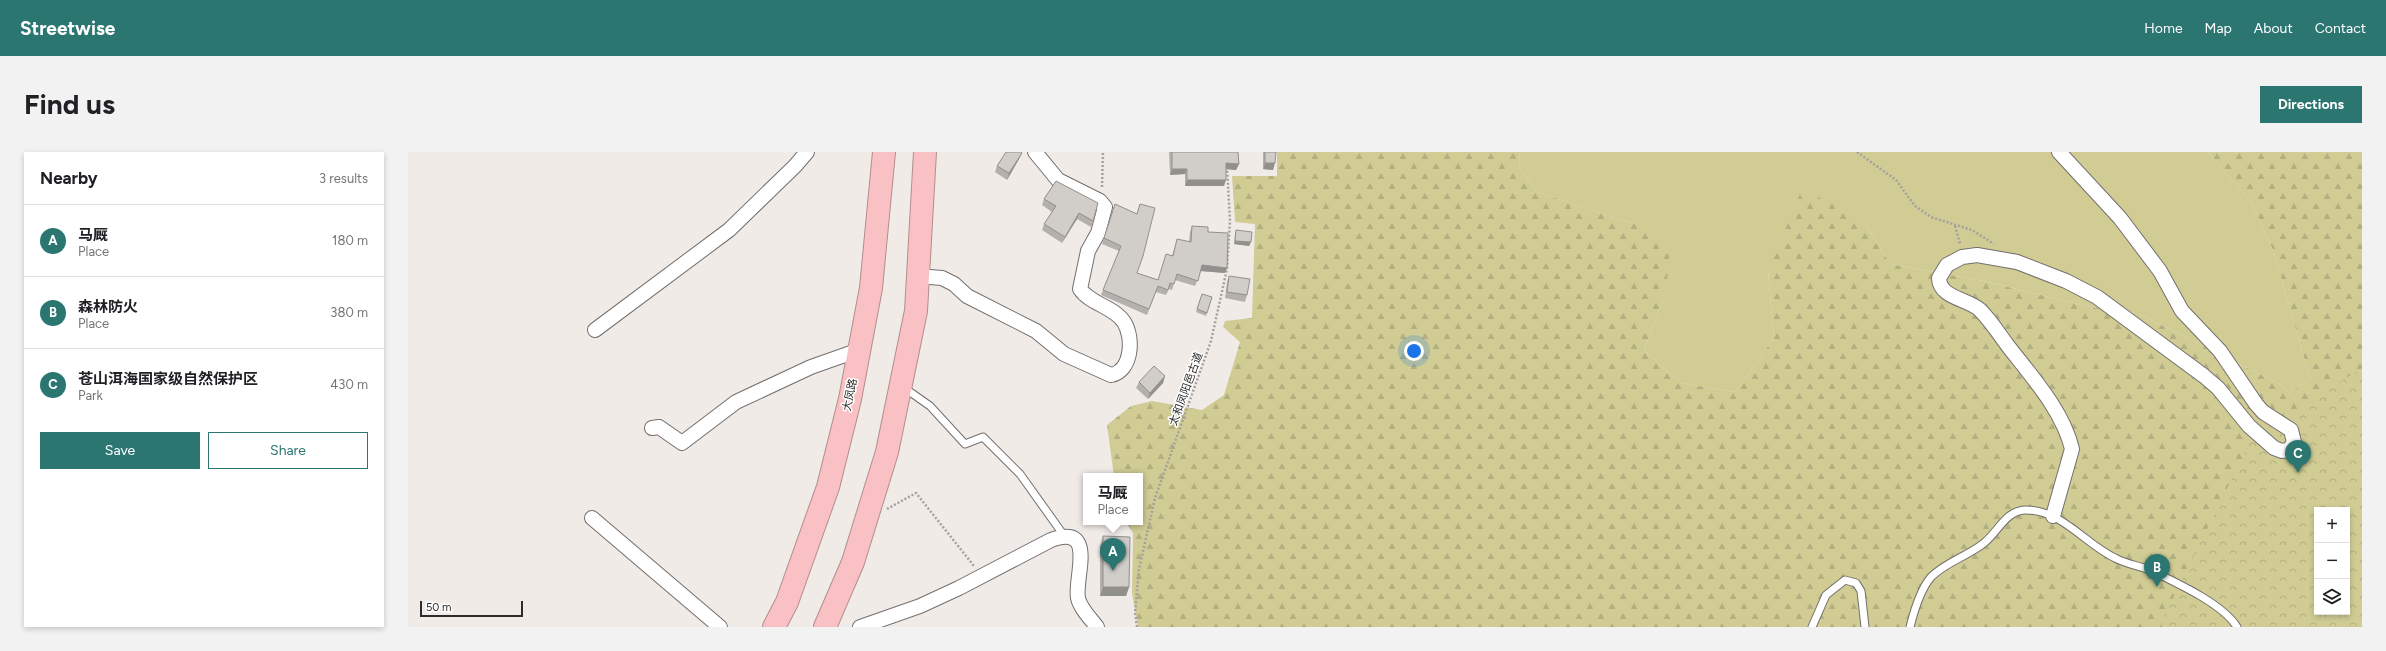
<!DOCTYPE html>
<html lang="en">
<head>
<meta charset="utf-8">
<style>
	:root { --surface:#fff; --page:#f2f2f2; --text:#202124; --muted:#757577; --line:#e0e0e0; --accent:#2c7672 }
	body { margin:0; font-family:Figtree,"Noto Sans SC",sans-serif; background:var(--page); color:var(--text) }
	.controls { position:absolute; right:12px; bottom:12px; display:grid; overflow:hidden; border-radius:0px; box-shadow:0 2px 6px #0003 }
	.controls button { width:36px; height:36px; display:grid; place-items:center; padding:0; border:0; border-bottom:1px solid var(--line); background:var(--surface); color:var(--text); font:20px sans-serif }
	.scale { position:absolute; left:12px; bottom:10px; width:103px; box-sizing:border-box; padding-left:4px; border:2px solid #2e2c2b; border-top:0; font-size:11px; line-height:14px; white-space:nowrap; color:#2e2c2b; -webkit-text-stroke:3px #fff; paint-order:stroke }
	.you { position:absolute; left:1006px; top:199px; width:14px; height:14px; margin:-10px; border:3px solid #fff; border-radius:50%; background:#1a73e8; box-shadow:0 0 0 6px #1a73e833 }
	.badge { display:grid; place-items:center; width:26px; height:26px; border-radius:50%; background:var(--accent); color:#fff; font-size:13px; font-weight:700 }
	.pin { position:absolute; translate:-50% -33px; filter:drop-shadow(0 1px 2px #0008) }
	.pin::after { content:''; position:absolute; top:21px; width:14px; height:12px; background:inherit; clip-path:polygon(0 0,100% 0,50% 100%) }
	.popup { position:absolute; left:675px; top:321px; width:60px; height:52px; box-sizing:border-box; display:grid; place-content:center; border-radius:0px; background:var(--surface); filter:drop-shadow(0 1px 3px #0005); font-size:13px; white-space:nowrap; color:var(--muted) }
	.popup b { font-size:15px; color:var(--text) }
	.popup::after { content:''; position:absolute; left:50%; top:100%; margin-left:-8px; border:8px solid transparent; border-top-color:var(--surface) }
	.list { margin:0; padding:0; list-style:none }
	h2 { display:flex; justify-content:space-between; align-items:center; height:52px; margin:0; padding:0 16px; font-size:17px }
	h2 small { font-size:13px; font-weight:400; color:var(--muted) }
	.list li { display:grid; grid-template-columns:26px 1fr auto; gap:12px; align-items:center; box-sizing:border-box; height:72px; padding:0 16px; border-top:1px solid var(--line) }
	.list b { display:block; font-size:15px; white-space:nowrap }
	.list p { margin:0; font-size:13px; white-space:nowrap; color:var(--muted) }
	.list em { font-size:13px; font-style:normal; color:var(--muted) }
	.actions { display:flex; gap:8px; padding:12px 16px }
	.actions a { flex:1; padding:9px 0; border:1px solid var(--accent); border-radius:0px; text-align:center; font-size:14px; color:var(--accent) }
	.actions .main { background:var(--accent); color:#fff }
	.icon { flex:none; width:22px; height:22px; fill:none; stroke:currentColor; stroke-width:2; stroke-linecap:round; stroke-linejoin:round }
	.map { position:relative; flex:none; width:1954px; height:475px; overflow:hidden; border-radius:0px }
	header { display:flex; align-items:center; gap:24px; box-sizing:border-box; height:56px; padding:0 20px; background:var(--accent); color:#fff }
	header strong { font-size:19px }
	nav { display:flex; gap:22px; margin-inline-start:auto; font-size:14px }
	.intro { display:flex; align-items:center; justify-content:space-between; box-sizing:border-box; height:96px; padding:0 24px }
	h1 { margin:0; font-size:28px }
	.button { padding:10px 18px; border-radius:0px; background:var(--accent); color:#fff; font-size:14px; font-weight:700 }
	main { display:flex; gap:24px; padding:0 24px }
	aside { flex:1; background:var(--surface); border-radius:0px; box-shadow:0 2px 6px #0003 }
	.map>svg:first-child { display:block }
</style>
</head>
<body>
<header>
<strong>Streetwise</strong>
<nav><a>Home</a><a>Map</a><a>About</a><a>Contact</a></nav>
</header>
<div class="intro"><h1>Find us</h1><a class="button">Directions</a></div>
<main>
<aside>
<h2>Nearby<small>3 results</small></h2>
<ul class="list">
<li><span class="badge">A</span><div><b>马厩</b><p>Place</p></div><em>180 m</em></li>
<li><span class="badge">B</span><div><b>森林防火</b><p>Place</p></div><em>380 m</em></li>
<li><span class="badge">C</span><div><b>苍山洱海国家级自然保护区</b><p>Park</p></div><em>430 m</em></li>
</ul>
<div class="actions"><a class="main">Save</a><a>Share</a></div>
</aside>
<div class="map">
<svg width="1954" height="475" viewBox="0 0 1954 475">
	<defs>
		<pattern id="forest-firs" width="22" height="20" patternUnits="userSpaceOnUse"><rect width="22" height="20" fill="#d0cc94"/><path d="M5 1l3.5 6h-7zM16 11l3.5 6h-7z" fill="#b3af80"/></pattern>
		<pattern id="park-crowns" width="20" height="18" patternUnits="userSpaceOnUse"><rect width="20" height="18" fill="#d0cc94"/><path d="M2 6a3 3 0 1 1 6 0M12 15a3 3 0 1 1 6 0" fill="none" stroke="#b3af80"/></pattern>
	</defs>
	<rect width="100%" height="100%" fill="#f1ebe8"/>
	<polygon fill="#d0cc94" points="1112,0 1800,0 1843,50 1865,98 1902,226 1881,241 1870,231 1729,161 1682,155 1576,129 1482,112 1454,67 1360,119 1366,186 1327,240 1272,231 1236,198 1258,141 1227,72 1129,40 1111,15"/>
	<path fill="url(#forest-firs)" fill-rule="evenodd" d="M869,0H1112L1111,15L1129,40L1227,72L1262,92L1258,141L1236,198L1272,231L1327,240L1366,186L1360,119L1394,37L1454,67L1482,112L1576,129L1682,155L1729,161L1870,231L1881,241L1902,226L1865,98L1843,50L1800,0H1954V475H730L724,441L725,381L718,370H732V324H706L699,273L723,254L744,249L794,258L816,243L832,190L815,175L817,169L844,166L847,72L827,70L824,24H869ZM1909,358H1939V460H1909Z"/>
	<path fill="url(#park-crowns)" fill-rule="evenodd" d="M1954,216V475H1754V468L1845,284ZM1909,358H1939V460H1909Z"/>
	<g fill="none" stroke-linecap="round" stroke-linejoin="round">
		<g stroke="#746f6d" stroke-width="9">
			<g id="lane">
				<polyline points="495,235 522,254 557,292 575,285 612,322 657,385"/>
				<polyline points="1404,475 1418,443 1437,428 1448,431 1453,439 1457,475"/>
				<path d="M1502,475C1506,459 1512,438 1523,425C1538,410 1560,404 1576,391C1590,380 1598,358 1618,358C1654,358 1677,392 1707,406C1718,412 1732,414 1744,419C1769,431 1815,452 1829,475"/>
			</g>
		</g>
		<g stroke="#746f6d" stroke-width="16">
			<g id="street">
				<path d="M510,124L534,126L546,132L559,144L628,179L656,202L703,223C724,219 726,186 716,170C705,154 682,152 672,137L680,99L690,81L697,55L692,49L650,28L627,0"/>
				<polyline points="187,178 321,78 387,14 399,0"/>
				<polyline points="244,276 251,275 274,291 328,250 403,215 451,198"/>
				<path d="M1645,364L1664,297C1655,259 1624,225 1600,194C1591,182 1583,169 1572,158C1561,147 1531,146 1531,126L1539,113L1554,105L1569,103L1609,110L1658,129L1689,145L1796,224L1810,236L1841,274L1866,296L1874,299L1881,298L1886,290L1883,278L1855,260L1848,252L1812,199L1774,159L1752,119L1712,66L1651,0"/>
				<polyline points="184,366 312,475"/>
				<path d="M452,475L512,454L551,436L643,388C690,371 666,426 670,446C672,456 683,467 689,475"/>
			</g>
		</g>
		<g stroke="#b28d8e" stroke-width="24">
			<g id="highway">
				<polyline points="366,475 379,450 420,335 442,247 463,136 476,0"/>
				<polyline points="417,475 445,410 479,300 508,159 517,0"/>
			</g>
		</g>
		<g stroke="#a5a09e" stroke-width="2.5" stroke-dasharray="2 2" stroke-linecap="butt">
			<polyline points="1449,0 1488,28 1507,54 1523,65 1564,78 1586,92"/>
			<polyline points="694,35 695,0"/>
			<polyline points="1547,74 1552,92"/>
			<polyline points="479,357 508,341 566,414"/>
			<polyline points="729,475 727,461 731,417 747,346 803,189 819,117 822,69 819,15"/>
		</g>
		<use href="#lane" stroke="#fff" stroke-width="7"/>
		<use href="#street" stroke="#fff" stroke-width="14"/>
		<use href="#highway" stroke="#f9c1c3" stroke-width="22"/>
	</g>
	<g fill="#b4b0ad">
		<polygon points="761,0 830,0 831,12 828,18 818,17 816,34 777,34 777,22 762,23"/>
		<polygon points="855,0 868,0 865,18 855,17"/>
		<polygon points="614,1 611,7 599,28 587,20 589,14"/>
		<polygon points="648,29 685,69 683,75 669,67 654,91 634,78 636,72 644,60 634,53 636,47"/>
		<polygon points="707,52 729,62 732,52 729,121 750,128 764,104 769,87 781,90 782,80 784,74 800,80 817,121 793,119 787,134 767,128 764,138 761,137 758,143 748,140 739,163 693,143 711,99 694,92"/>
		<polygon points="828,78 843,90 841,94 826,92 827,82"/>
		<polygon points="821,124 839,143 837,150 817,146 819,130"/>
		<polygon points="794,142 804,145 798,164 788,160"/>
		<polygon points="757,224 755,231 740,247 728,236 731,230"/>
		<polygon points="695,384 721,435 718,444 692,444 692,394"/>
	</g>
	<g fill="#92908d">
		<polygon points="614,1 611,7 599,28 601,21"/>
		<polygon points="818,11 831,12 828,18 816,17"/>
		<polygon points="857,11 867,11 865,18 855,17"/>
		<polygon points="764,17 779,17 777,22 762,23"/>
		<polygon points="779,28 818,28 816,34 777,34"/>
		<polygon points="671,61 669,67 654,91 657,85"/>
		<polygon points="827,89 843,90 841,94 826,92"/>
		<polygon points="794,113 819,116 817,121 792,119"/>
		<polygon points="757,224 755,231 740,247 742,241"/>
		<polygon points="695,435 721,435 718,444 692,444"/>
	</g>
	<g fill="#d1cdc9" stroke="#92908d">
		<polygon points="598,0 613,0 614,1 601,21 589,14"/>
		<polygon points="764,0 830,0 831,12 818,11 818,28 779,28 779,17 764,17"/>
		<polygon points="857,0 868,0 867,11 857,11"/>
		<polygon points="648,29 690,51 685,69 671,61 657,85 636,72 648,54 636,47"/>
		<polygon points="707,52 729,62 732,52 747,56 735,104 729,121 750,128 758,102 765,104 769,87 783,90 784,74 800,75 800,80 820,81 819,116 794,113 790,129 769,122 766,132 762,131 760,138 750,134 741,157 695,138 713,94 696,86"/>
		<polygon points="828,78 844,80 843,90 827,89"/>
		<polygon points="821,124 842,127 839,143 819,140"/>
		<polygon points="794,142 804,145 799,161 789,157"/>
		<polygon points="746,214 757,224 742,241 731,230"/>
		<polygon points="695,384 722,385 721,435 695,435"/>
	</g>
	<g text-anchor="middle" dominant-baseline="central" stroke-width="3" stroke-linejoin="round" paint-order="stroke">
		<g font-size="11" fill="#2e2c2b" stroke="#fff">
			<text transform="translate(778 237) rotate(-70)">太和凤阳邑古道</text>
			<text transform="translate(442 243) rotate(-78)">大凤路</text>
		</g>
	</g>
</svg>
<div class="controls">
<button>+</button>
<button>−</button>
<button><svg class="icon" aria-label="layers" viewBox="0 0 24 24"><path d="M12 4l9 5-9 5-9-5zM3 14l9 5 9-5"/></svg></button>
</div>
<div class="scale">50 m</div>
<div class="you"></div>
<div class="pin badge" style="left:705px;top:419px">A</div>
<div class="popup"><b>马厩</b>Place</div>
<div class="pin badge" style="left:1749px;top:435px">B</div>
<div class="pin badge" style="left:1890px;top:321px">C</div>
</div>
</main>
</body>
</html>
